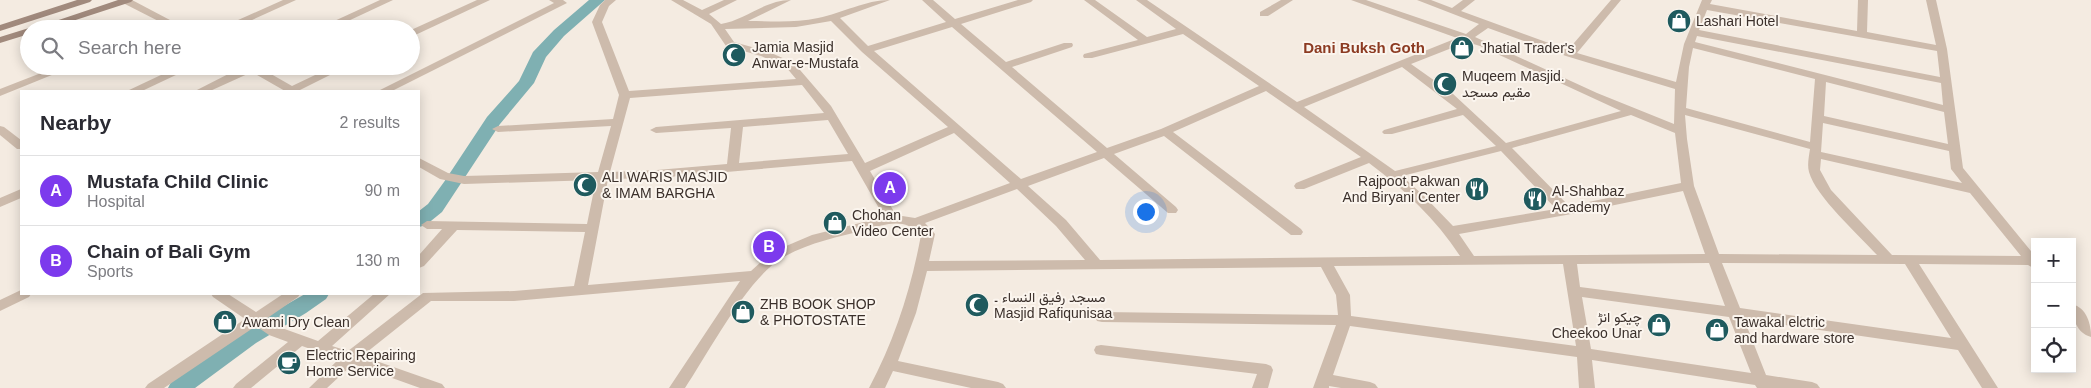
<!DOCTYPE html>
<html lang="en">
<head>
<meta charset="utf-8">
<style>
	:root { --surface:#fff; --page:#f7f7f7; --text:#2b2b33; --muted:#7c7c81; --line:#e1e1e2; --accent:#7c3aed }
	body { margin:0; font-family:Arial,Vazirmatn,sans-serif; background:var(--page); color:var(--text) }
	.controls { position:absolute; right:15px; bottom:15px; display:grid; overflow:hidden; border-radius:0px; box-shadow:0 2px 12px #0003 }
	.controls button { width:45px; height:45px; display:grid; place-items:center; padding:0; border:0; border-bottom:1px solid var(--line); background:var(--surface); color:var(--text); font:25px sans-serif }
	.you { position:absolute; left:1145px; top:211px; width:18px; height:18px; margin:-12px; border:4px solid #fff; border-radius:50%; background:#1a73e8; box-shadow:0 0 0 8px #1a73e833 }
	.badge { display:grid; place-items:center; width:32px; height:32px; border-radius:50%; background:var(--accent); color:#fff; font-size:16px; font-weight:700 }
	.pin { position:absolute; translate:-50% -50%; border:2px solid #fff; box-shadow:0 1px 5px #0006 }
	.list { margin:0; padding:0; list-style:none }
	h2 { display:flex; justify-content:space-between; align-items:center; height:65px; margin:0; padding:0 20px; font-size:21px }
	h2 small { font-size:16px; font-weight:400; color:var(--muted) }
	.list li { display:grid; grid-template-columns:32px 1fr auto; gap:15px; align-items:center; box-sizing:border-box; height:70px; padding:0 20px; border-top:1px solid var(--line) }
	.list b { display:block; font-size:19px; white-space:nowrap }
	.list p { margin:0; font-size:16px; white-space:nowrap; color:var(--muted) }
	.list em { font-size:16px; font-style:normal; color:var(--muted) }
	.icon { flex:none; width:28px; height:28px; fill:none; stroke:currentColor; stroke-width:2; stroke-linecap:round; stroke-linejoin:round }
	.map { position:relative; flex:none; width:2091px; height:388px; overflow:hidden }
	.search { position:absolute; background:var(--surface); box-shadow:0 2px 12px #0003; left:20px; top:20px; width:400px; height:55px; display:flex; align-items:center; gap:12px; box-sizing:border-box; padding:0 18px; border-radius:28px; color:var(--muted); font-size:19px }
	.panel { position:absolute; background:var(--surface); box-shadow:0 2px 12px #0003; left:20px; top:90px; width:400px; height:205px; border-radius:0px }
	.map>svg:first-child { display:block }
</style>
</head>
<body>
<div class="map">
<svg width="2091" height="388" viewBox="0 0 2091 388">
	<rect width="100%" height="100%" fill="#f4ebe1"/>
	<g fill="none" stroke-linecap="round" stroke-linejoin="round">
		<g fill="#7fb0b2" fill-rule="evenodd">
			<polygon points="589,0 605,0 564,36 546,57 534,83 500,124 442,212 426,225 419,227 419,211 428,204 444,182 487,117 519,81 533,52 554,30"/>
			<polygon points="305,294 329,294 326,299 306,313 256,343 195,388 168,388 171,382 240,331"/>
		</g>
		<g fill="#cdbbac" fill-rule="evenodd">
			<polygon points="122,0 132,0 187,29 174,29 123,3"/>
			<polygon points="283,0 296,0 232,29 218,29"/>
			<polygon points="380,0 393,0 331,29 317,29"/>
			<polygon points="477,0 490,0 411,37 411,30"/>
			<polygon points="549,0 563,0 567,3 392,91 378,91 554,3"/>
			<path d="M605,0H616L609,6L602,22L629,91L796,79L786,67L761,56L726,46L711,24L671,0H683L702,10L724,0H737L709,14L721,24C745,20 765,0 791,0L748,21C772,21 795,23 818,18C843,13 865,0 890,0L840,18L868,46L946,22L922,0H933L955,19L1018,0H1033L1031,2L961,24L1006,62L1064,43H1072L1073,45L1072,47L1012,67L1107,148L1161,129L1259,86L1183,34L1092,58H1084L1083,56L1084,54L1138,40L1084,0H1095L1147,37L1176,29L1136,0H1147L1297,102L1457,38L1351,0H1366L1466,34L1479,24L1417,0H1431L1452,8L1463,0H1475L1461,11L1568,50L1611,0H1621L1577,53L1676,82L1684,44L1702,0H1712L1710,4L1857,31L1858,0H1868L1867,32L1936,45L1926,0H1936L1947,49L1963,168L2035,256V269L2028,265L1919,264L1998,388H1982L1958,350L1744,319L1766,375L1812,382L1817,384L1820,388H1757L1755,385L1592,360L1595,388H1579L1577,357L1350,326L1333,375L1370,382L1375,384L1378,388H1341L1329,386V388H1313L1336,325L1102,322L1097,321L1095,317L1097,313L1102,312L1338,315L1336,295L1321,267L927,271L916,313L898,361L998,382L1003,384L1006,388H971L893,371L885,388H869C895,339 911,289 921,235C904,217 887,224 865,230C838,237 807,243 782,258C747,279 709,352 685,388H669L740,281L514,301H431L362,356L442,384L445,388H420L353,364L327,388H309L339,359L302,346L251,388H233L236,384L288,342L269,335L256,326L164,388H145L148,384L245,319L213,297L211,294H228L256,312L283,294H300L298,297L266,319L279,327L318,341L374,294H390L332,346L348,351L423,293L514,291L574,286L585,232L457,230L424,266L419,268V255L442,229H427L421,225L427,221L587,224L596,180L464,184L440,179L419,167V158L448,173L464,176L598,172L611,126L498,132L492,129L498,126L613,119L619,95L592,22L600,5ZM1707,10L1937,51L1940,77L1699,30ZM831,21L862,52L948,127L865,163L831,106L794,63L769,52L734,42L725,29L796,27ZM952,27L1097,152L1021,179L874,51ZM1488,28L1566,56L1675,89L1674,124L1597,93L1475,37ZM1697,36L1941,83L1943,105L1695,42ZM1467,42L1480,46L1621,111L1506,143L1452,93L1411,64ZM1693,48L1815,79L1810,142L1686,108L1689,67ZM1402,67L1457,109L1384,130L1382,132L1384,134H1392L1463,115L1496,146L1395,171L1304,107ZM1826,82L1944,112L1948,144L1824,116ZM802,85L824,113L656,127L650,130L656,133L731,128L727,164L657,170L610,172L630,98ZM1266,91L1361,157L1296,183L1294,186L1296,189H1304L1369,163C1404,189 1436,219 1460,256L1100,260L1066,220L1028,186L1104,158L1168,213H1176L1178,210L1176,207L1114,154L1164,136L1291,235H1301L1303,232L1301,229L1173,132ZM1631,115L1675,133L1681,183L1569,206L1512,148ZM1685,115L1810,149C1809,156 1807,165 1809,172C1816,197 1858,234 1877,255L1719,254L1694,186L1687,139ZM828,120L848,154L739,163L743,127ZM1823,123L1949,151L1951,169L1962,183L1821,152ZM954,133L1010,183L915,218L896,215L870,171ZM1501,151L1556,209L1453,226L1424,196L1402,176ZM1821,159L1970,193L2021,256L1892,255L1831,190L1820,170ZM852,161L884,217L812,235L772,252L751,271L588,285L608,179L657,178ZM1017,189L1056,226L1085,260L929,261L935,234L925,223ZM1683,191L1705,254L1474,256L1459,234L1566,215ZM1709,263L1725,306L1580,287L1577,264ZM1722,263L1905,264L1951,338L1740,308ZM1563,264L1576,346L1351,316L1350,295L1334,266ZM1582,297L1729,317L1751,373L1591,349Z"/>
			<polygon points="1281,0 1293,0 1268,16 1260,16 1260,12"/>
			<polygon points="59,66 74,66 0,96 0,89"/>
			<polygon points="180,66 195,66 142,91 127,91"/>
			<polygon points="244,66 257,66 292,86 334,66 348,66 298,91 285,91 252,72 210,91 195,91"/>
			<polygon points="0,126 4,127 21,140 21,149 17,149 0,135"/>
			<polygon points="21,189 21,198 0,207 0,198"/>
			<polygon points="21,290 21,294 31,294 29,297 0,311 0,300"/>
			<path d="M2072,304C2087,308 2091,324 2091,337C2076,333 2072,317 2072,304Z"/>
			<polygon points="1101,345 1266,364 1271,366 1273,370 1268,388 1252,388 1257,374 1101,355 1096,354 1094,350 1096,346"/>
		</g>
		<g fill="#a18a7d" fill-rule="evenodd">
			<polygon points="77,0 92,0 90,2 0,31 0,25"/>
			<polygon points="118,0 133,0 131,2 48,29 29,29 29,34 0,43 0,37 29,28 32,29"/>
		</g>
	</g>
	<defs>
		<g id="shop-disc" transform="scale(1.25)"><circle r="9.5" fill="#1f5a5e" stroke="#fbf5ee"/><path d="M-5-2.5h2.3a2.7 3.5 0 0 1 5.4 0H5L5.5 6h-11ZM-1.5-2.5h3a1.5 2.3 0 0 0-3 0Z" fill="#fff"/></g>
		<g id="mosque-disc" transform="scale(1.25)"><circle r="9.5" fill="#1f5a5e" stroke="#fbf5ee"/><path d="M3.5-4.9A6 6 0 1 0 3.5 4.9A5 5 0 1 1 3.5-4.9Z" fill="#fff"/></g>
		<g id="restaurant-disc" transform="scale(1.25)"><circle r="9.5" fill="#1f5a5e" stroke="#fbf5ee"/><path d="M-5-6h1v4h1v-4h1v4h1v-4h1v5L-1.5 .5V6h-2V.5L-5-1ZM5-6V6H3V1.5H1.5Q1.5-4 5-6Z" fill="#fff"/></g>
		<g id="cafe-disc" transform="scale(1.25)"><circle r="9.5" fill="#1f5a5e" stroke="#fbf5ee"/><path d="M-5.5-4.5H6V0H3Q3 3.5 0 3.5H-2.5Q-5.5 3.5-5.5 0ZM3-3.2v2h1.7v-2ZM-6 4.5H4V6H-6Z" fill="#fff"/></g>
	</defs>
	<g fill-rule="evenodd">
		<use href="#shop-disc" x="1679" y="21"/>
		<use href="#shop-disc" x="1462" y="48"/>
		<use href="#mosque-disc" x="734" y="55"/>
		<use href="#mosque-disc" x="1445" y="84"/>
		<use href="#mosque-disc" x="585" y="185"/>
		<use href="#restaurant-disc" x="1477" y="189"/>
		<use href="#restaurant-disc" x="1535" y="199"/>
		<use href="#shop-disc" x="835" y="223"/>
		<use href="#mosque-disc" x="977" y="305"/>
		<use href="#shop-disc" x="743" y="312"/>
		<use href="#shop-disc" x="225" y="322"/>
		<use href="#shop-disc" x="1659" y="325"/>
		<use href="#shop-disc" x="1717" y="330"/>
		<use href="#cafe-disc" x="289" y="363"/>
	</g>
	<g text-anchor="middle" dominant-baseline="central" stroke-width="4" stroke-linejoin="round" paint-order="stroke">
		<g font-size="14" fill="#3b302b" stroke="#fbf5ee" text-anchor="start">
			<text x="1696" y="21">Lashari Hotel</text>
			<text x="752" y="47">Jamia Masjid<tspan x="752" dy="16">Anwar-e-Mustafa</tspan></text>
			<text x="1480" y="48">Jhatial Trader's</text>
			<text x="1462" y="76">Muqeem Masjid.<tspan x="1462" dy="16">مقیم مسجد</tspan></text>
			<text x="602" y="177">ALI WARIS MASJID<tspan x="602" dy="16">&amp; IMAM BARGHA</tspan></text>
			<text x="1460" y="181" text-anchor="end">Rajpoot Pakwan<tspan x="1460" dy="16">And Biryani Center</tspan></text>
			<text x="1552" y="191">Al-Shahbaz<tspan x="1552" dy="16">Academy</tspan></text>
			<text x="852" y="215">Chohan<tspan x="852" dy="16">Video Center</tspan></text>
			<text x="994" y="297">مسجد رفیق النساء ۔<tspan x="994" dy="16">Masjid Rafiqunisaa</tspan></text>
			<text x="760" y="304">ZHB BOOK SHOP<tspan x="760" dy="16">&amp; PHOTOSTATE</tspan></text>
			<text x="1642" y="317" text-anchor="end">چیکو انڑ<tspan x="1642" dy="16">Cheekoo Unar</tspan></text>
			<text x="242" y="322">Awami Dry Clean</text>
			<text x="1734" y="322">Tawakal elctric<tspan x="1734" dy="16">and hardware store</tspan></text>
			<text x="306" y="355">Electric Repairing<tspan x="306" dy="16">Home Service</tspan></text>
		</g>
		<g font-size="15" font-weight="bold" fill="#8c3b22" stroke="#fbf5ee">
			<text x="1364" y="47">Dani Buksh Goth</text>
		</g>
	</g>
</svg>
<div class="controls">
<button>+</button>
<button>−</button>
<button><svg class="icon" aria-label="locate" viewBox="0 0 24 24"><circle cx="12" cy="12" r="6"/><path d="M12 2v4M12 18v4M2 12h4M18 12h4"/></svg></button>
</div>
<div class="you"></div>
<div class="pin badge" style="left:890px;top:188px">A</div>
<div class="pin badge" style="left:769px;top:247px">B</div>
<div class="search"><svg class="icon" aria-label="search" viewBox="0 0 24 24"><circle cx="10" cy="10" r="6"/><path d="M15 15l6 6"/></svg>Search here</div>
<section class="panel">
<h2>Nearby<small>2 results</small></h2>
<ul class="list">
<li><span class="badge">A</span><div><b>Mustafa Child Clinic</b><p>Hospital</p></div><em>90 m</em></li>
<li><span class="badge">B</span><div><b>Chain of Bali Gym</b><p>Sports</p></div><em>130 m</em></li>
</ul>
</section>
</div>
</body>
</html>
